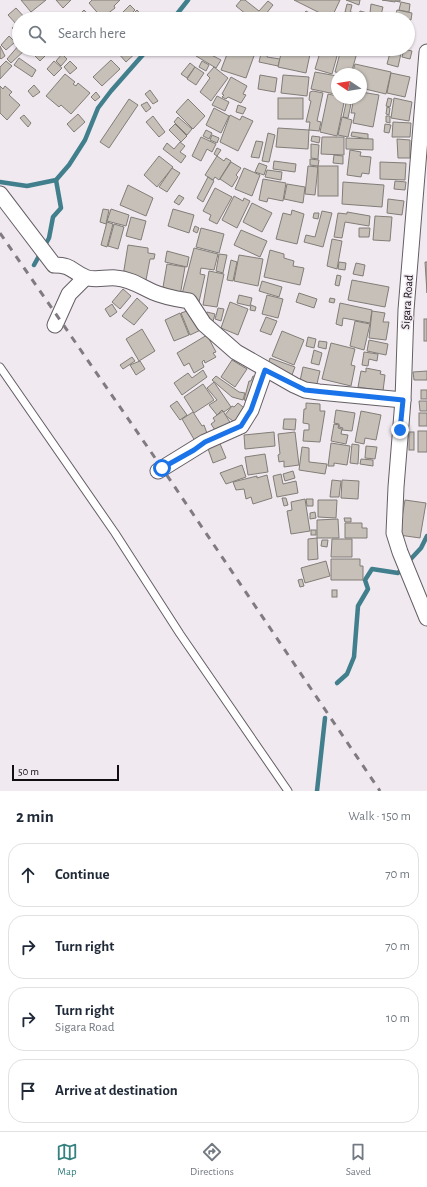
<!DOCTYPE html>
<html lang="en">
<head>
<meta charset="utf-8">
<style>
	:root { --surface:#fff; --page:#f6f6f7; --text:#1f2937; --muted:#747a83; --line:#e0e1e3; --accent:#378080 }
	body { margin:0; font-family:"Alegreya Sans",sans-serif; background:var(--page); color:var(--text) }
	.compass { position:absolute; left:331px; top:68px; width:36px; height:36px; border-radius:50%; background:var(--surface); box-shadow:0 1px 3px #0004; rotate:282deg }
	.scale { position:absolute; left:12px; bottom:10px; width:107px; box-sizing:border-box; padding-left:4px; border:2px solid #110e11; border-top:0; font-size:11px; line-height:14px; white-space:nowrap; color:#110e11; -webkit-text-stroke:3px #f0e9f0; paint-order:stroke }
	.stop { position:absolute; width:12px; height:12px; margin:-9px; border:3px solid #1a73e8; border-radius:50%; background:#fff }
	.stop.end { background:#1a73e8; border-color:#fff; box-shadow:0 1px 4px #0008 }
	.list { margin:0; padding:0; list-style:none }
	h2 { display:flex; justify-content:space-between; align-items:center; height:52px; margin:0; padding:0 16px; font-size:17px }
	h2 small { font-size:13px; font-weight:400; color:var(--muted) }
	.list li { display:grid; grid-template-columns:26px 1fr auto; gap:12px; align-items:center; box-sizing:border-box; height:64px; margin:0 8px 8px; padding:0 8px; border:1px solid var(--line); border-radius:16px }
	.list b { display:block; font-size:15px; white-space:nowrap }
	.list p { margin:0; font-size:13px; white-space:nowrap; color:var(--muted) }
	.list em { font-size:13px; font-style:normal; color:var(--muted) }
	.icon { flex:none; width:22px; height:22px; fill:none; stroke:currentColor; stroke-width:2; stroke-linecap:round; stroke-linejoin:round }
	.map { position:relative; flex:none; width:427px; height:791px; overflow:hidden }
	.search { position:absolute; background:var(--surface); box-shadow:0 1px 3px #0004; left:12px; right:12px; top:12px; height:44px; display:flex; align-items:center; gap:10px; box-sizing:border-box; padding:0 14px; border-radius:22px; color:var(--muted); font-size:15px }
	.sheet { height:340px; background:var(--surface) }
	nav { display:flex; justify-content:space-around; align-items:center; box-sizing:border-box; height:56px; border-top:1px solid var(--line); background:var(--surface); font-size:11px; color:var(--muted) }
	nav a { display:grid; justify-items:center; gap:2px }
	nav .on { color:var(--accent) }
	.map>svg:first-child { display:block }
</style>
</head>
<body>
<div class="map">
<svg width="427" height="791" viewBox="0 0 427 791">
	<rect width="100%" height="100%" fill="#f0e9f0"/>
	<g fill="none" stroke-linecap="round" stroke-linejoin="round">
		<g stroke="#417f8d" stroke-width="4.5">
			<polyline points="173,19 188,0"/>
			<polyline points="0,182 27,186 56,180 69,165 85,140 98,108 111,91 148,49"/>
			<polyline points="34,265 49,238 53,217 61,208 56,180"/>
			<polyline points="408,562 421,548 427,536"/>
			<polyline points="337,683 347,674 354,657 358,606 368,589 365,580 372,569 398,573 403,568"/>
			<polyline points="317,791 325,718"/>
		</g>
	</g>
	<g fill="#c6c0b9" stroke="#827d77">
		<polygon points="21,0 46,0 31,12"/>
		<polygon points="56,0 71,0 63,8"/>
		<polygon points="92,0 120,0 114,6 115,8 102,18 89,3"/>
		<polygon points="241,0 245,0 259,11 268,1 273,5 262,19 252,19 236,6"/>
		<polygon points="294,0 340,0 331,19 321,16 322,14"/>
		<polygon points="346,0 360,0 359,5"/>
		<polygon points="382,0 400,0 400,2 395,1 395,2"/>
		<polygon points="401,2 410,4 409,12 399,10"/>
		<polygon points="347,4 352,5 350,13 345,12"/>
		<polygon points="371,4 383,7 381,15 370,13"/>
		<polygon points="130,5 135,10 126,19 116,19"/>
		<polygon points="16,8 26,19 19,19 18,34 12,28 17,25 8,15"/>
		<polygon points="84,10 92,19 82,19 79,15"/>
		<polygon points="137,10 145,19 132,19 130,17"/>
		<polygon points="397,10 412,13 411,20 395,17"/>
		<polygon points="306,11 320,19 300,19"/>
		<polygon points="360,11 382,17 382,19 350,19 351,12 359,14"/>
		<polygon points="75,13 79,19 69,19 68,18"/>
		<polygon points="335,16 344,18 344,19 335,19"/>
		<polygon points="9,36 15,42 6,50 1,45"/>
		<polygon points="19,45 19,49 26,49 11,63 7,59"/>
		<polygon points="0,46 5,56 1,59 0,58"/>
		<polygon points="28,49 52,49 40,61"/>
		<polygon points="123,49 140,49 126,62 118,53"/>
		<polygon points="200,49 221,60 216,68 196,56"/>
		<polygon points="229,49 249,49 248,51 255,53 246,78 221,70"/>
		<polygon points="262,49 268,49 267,57 280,59 278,66 259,62"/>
		<polygon points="282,49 310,54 306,73 278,67"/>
		<polygon points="321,49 339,49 332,74 315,69"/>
		<polygon points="341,49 358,49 351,74 335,72"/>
		<polygon points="391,49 402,49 398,67 387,64"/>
		<polygon points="404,49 412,51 410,59 402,57"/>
		<polygon points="62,54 67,59 61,66 56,61"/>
		<polygon points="19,58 36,70 32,77 14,65"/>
		<polygon points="111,60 120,69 102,86 93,77"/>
		<polygon points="6,61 12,66 0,79 0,67"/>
		<polygon points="54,61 62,68 54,76 47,69"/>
		<polygon points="70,61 77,68 70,74 64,67"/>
		<polygon points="202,61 209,65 206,71 199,67"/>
		<polygon points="190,63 195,67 187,78 181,74"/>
		<polygon points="355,64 391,72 386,94 361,88 361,74 352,74"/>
		<polygon points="195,67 204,73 196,85 187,79"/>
		<polygon points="214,67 228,78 211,101 200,92 210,78 207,75"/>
		<polygon points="315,72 337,76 335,94 311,89"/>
		<polygon points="391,73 410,77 405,97 387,93"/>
		<polygon points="65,74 75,82 73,84 76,86 78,83 90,93 71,114 61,105 59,107 46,96"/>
		<polygon points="260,75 277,78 275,92 258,89"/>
		<polygon points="283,75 309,77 307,96 281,93"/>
		<polygon points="231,77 247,86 243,94 246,95 241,103 228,97 226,99 222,97 224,95 222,94"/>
		<polygon points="34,85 40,92 33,97 28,91"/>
		<polygon points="0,86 3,89 5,86 12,92 9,95 20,105 7,120 0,113"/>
		<polygon points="150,90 158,101 153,104 145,94"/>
		<polygon points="313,91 323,93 317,121 321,122 319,131 309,130 310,122 306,122 311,101 309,100 310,92"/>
		<polygon points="96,92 100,97 95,101 91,97"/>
		<polygon points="361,92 379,95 373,127 353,123 355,113 351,113 354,98 361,98"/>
		<polygon points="328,94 337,96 337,98 345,98 337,136 320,132"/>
		<polygon points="217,96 229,102 225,111 212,105"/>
		<rect x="278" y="98" width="25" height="21"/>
		<polygon points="388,98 392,99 390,107 386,106"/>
		<polygon points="394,98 412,102 409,121 391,118"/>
		<polygon points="129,99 138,105 109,148 100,142"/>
		<polygon points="188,99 205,116 193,129 176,112"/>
		<polygon points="147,102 151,108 146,112 141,105"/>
		<polygon points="346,103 351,104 348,118 343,117"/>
		<polygon points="238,105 246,108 243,114 236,112"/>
		<polygon points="387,107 390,108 389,115 386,114"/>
		<polygon points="214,108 229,116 221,133 206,125"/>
		<polygon points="78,114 85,122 74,132 67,124"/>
		<polygon points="24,115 31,123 28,127 20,118"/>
		<polygon points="230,115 240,120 242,116 253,121 238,151 220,142"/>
		<polygon points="153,116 165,132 159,137 146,122"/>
		<polygon points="386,116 390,116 390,123 386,122"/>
		<polygon points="178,117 192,129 187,135 174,122"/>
		<polygon points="342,117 352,120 348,137 338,135"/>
		<polygon points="393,122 411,123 410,137 392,137"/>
		<polygon points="175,124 187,136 181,142 169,130"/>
		<polygon points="385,124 391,125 389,133 384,132"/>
		<polygon points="278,128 309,130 308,149 276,147"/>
		<polygon points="206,130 212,133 209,139 203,136"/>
		<polygon points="352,132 368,134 368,139 351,136"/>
		<polygon points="268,133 275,135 269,162 262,161"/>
		<polygon points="212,135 219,138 217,143 210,140"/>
		<polygon points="312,136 320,137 319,143 311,141"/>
		<polygon points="201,137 216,144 212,152 207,149 201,161 192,156"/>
		<polygon points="322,137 344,137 344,155 321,154"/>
		<polygon points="346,138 373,139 373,150 346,149"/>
		<polygon points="397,139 410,140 410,158 398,158"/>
		<polygon points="256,141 263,142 259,158 251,157"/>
		<polygon points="180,142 185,146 180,152 186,156 181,163 163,149 167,143 174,149"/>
		<polygon points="311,144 319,145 318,159 311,158"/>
		<polygon points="217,148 221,150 217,156 214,154"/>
		<polygon points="350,150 361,152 360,156 371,157 369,174 362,173 361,177 347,175"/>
		<polygon points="334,155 343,156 343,164 333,163"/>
		<polygon points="159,156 173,167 157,187 144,175"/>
		<polygon points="217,156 224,161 226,158 231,161 219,180 215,177 213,180 205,175"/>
		<polygon points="310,159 319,160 318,166 310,165"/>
		<polygon points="274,161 296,164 295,172 273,169"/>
		<polygon points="231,162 241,168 236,175 238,177 232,187 220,179"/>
		<polygon points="380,162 406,163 405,180 380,179"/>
		<polygon points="259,163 267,166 264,175 255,172"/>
		<polygon points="308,166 318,167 315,195 305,194"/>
		<rect x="318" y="166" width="20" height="30"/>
		<polygon points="172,168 180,173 167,192 159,187"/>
		<polygon points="244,168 260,175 252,196 235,189"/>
		<polygon points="267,170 282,172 281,180 265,177"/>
		<polygon points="208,177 214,181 203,202 197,198"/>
		<polygon points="263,179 286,183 283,201 268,198 267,202 259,200"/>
		<polygon points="395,181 406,182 405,190 394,189"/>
		<polygon points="343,182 384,185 382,207 342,204"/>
		<polygon points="287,184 305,187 303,203 284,199"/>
		<polygon points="128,185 153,198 146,216 120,205"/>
		<polygon points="215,188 232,197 217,224 209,220 211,215 203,211"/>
		<polygon points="179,195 184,198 179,205 174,202"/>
		<polygon points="234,196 243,201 244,198 250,201 237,228 222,220"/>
		<polygon points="388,199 404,201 402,215 387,213"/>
		<polygon points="252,203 272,213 262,232 243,222"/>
		<polygon points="103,209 109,210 106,224 100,222"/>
		<polygon points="111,209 129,215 126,226 107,221"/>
		<polygon points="173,209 194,215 189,233 168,226"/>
		<polygon points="292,210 304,214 297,244 276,239 283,213 291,215"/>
		<polygon points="322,211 332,213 323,247 304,242 306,235 315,237"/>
		<polygon points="347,212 370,216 369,226 345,222 342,238 334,237 338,213 347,214"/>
		<polygon points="314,213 319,213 318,219 313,218"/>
		<polygon points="375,216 392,217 390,241 373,240"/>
		<polygon points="131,217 146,221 141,240 126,236"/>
		<polygon points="107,222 113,224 107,247 101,245"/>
		<polygon points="114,224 124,227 118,249 108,246"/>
		<polygon points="195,226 199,228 197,233 193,231"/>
		<polygon points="201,228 224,234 219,253 196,247"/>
		<polygon points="359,228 370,228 369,237 359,237"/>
		<polygon points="241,230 267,241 260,257 234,245"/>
		<polygon points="332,239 342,241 337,269 327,266"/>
		<polygon points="128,245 148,248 148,253 155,254 154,259 150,259 146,280 123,276"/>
		<polygon points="194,248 218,254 214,270 201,268 200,274 205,275 199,302 181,298"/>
		<polygon points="270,250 284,254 284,258 294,261 293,266 304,268 300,285 264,277"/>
		<polygon points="167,251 189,257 187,267 165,262"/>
		<polygon points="219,254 227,255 223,273 216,271"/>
		<polygon points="239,255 263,259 258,286 234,281"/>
		<polygon points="231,260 237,262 233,281 227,280"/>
		<polygon points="339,262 346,263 345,270 338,269"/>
		<polygon points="425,262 427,262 427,293"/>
		<polygon points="356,263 365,265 363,276 353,274"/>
		<polygon points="167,264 185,267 180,296 162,293"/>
		<polygon points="209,271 224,274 217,307 203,305"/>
		<polygon points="337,275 341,276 339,286 335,285"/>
		<polygon points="352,280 389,287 385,307 348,300"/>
		<polygon points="262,281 282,287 279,297 259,291"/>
		<polygon points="123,289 131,296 120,309 112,302"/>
		<polygon points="299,293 317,299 314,308 296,302"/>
		<polygon points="239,295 252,298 250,306 237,303"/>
		<polygon points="267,295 283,299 278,318 262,314"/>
		<polygon points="137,298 148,308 134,325 122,316"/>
		<polygon points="330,298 335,299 334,303 329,302"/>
		<polygon points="230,302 248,309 238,335 221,328"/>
		<polygon points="340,303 372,310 370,323 343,318 342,326 336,324"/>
		<polygon points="112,304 117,312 110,317 105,309"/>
		<polygon points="251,305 256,307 255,311 250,310"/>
		<polygon points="218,308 224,309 221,321 215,319"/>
		<polygon points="193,309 205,328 190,335 181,313"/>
		<polygon points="372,311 385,313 383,322 389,322 386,340 369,338"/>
		<polygon points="207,312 215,314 212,325 204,324"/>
		<polygon points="180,313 189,335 174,341 165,320"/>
		<polygon points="266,317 277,321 271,335 260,331"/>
		<rect x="424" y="319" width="3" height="22"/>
		<polygon points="355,321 370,324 364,350 350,346"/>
		<polygon points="142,329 155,351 139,361 126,339"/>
		<polygon points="282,331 304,340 294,365 272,356"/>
		<polygon points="207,335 216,352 213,353 216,357 205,363 204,360 202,362 204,367 194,373 189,363 184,366 177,353"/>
		<polygon points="308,337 316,339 314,348 306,346"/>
		<polygon points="369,340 388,344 386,355 367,351"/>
		<polygon points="319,341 327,342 326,349 318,347"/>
		<polygon points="331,343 355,349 351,365 355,366 351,386 322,379"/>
		<polygon points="314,350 322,353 319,365 311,363"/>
		<polygon points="364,352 378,354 377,361 369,359 368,366 362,365"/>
		<polygon points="132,357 135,361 123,369 120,365"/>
		<polygon points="270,358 295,367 292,375 268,365"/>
		<polygon points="232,360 247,369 235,387 221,377"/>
		<polygon points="140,361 145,369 136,375 130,365"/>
		<polygon points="303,367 320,371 316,388 307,386 308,383 300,381"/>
		<polygon points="366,368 381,371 380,374 385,375 383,391 358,387 361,371 366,372"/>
		<polygon points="203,370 207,377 182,395 174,383 188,373 192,378"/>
		<polygon points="427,371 427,380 414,380 413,372"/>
		<polygon points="216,376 239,392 245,393 243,400 232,397 212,380"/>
		<polygon points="253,376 259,377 253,402 244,400 249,381 251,381"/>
		<polygon points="214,382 231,407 224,412 222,410 217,415 209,405 217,400 207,388"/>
		<polygon points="203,384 214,400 194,413 184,397"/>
		<rect x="421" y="390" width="6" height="9"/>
		<polygon points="177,401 187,415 180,420 170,406"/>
		<polygon points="419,401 427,401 427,411 420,411"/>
		<polygon points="238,403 248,411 238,425 225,415 232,406 234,407"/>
		<polygon points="306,403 320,404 320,411 325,411 320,442 303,441 304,430 309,430 309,424 303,423 304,409 306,409"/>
		<polygon points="336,410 355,413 352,431 342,430 343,428 339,427 339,424 334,423"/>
		<polygon points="223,411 231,424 217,433 211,424 215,421 213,418"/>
		<polygon points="361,411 381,415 376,440 365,438 364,444 355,442"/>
		<polygon points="193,412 202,426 204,425 208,436 195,441 182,419"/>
		<rect x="419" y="413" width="8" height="13"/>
		<polygon points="284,419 296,419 295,430 283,429"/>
		<polygon points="334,424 339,425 338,428 342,429 341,434 348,435 346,444 331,441"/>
		<rect x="418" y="431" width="9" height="21"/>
		<polygon points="274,432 275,446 245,449 244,435"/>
		<polygon points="295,432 299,465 284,467 284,461 279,462 278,455 280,454 278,434"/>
		<rect x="409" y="432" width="5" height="18"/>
		<polygon points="218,439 226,458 213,463 206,443"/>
		<polygon points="331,443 350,446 347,465 334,463 334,466 328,466"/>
		<polygon points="352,444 359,445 358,464 350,463"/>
		<polygon points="366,446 377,447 375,459 365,458"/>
		<polygon points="302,447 309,448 309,462 327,464 325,474 299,470"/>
		<polygon points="265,454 268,472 248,475 245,457"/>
		<polygon points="361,459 373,460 373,466 360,464"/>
		<polygon points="242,465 246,477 226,484 220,473"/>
		<polygon points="293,471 295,478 285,481 283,474"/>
		<polygon points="281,474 283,484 296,481 298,493 277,497 273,476"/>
		<polygon points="267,475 272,498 253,504 251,497 246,499 244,489 236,490 233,482 257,476 257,478"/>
		<polygon points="332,480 341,481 339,497 330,497"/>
		<polygon points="342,480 359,481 358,499 341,498"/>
		<polygon points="282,498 286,498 288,505 284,506"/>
		<polygon points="305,499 310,531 291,534 287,511 292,510 291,502"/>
		<polygon points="306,499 313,499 313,506 307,506"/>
		<polygon points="318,500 337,500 336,518 318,517"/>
		<polygon points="405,500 426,503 420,538 399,535"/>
		<polygon points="315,512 316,518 310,519 310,513"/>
		<polygon points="344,518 351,518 351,522 345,522"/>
		<polygon points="338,519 339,538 317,538 317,520"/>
		<polygon points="345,523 362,523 362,528 367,528 367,538 345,538"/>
		<rect x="311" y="530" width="5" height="5"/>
		<polygon points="317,538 318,559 308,560 308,539"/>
		<polygon points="332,539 352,539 352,557 331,557"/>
		<polygon points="322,540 328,540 327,547 321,546"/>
		<polygon points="331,559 360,559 360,566 363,566 363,580 331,580"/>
		<polygon points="326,561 330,576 305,583 301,568"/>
		<polygon points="302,579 304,586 300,587 298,580"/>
		<rect x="332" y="590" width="5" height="7"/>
	</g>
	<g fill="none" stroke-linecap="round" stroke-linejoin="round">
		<g stroke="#655f65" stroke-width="9">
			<polyline id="service" points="0,367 115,533 180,634 288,791"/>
		</g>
		<g stroke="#655f65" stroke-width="17">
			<g id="minor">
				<polyline points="427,52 406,310 403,400 396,487 394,533 400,552 427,618"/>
				<path d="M0,194L54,265C72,265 71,271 85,277C93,281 106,277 116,278C130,279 140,286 153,292C164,297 177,299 189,301L204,324L236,352L294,385L305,390L319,392L403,400"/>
				<polyline points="55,325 69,294 85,278"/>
				<polyline points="158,471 205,442 241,426 251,410 265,370"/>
			</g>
		</g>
		<use href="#service" stroke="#fff" stroke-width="7"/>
		<use href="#minor" stroke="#fff" stroke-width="15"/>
		<polyline stroke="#807b80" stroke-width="3" stroke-dasharray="7 7" stroke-linecap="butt" points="0,233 162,468 380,791"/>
	</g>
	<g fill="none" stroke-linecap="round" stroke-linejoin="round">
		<polyline stroke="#1a73e8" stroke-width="5" points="162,468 194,450 205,442 241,426 251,410 265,370 305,390 403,400 400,430"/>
	</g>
	<g text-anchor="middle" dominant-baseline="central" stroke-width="3" stroke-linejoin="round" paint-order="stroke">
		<g font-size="12" fill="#110e11" stroke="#f0e9f0">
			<text transform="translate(407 302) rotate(-86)">Sigara Road</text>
		</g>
	</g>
</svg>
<svg class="compass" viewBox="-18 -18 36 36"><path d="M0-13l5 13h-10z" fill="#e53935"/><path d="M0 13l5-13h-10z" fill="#747a83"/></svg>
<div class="scale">50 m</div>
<div class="stop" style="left:162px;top:468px"></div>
<div class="stop end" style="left:400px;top:430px"></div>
<div class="search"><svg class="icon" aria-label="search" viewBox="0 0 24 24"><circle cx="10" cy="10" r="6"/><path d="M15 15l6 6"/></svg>Search here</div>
</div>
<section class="sheet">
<h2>2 min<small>Walk · 150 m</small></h2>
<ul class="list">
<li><svg class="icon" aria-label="ahead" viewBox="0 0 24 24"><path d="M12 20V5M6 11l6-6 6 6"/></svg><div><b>Continue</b></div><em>70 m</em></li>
<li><svg class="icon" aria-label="right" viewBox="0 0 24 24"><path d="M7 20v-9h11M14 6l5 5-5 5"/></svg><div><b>Turn right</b></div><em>70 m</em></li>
<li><svg class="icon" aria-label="right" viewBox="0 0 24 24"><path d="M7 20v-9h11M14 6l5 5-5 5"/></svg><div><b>Turn right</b><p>Sigara Road</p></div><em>10 m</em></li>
<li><svg class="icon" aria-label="arrive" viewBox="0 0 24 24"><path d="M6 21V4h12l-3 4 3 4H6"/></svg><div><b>Arrive at destination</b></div></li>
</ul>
</section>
<nav>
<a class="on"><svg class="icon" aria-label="map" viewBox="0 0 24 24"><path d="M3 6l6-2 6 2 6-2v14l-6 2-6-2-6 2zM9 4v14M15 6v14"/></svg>Map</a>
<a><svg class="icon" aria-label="directions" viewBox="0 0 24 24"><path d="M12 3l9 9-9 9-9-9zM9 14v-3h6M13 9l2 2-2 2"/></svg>Directions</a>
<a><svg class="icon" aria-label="saved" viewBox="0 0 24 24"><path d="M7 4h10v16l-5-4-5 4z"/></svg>Saved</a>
</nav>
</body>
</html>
